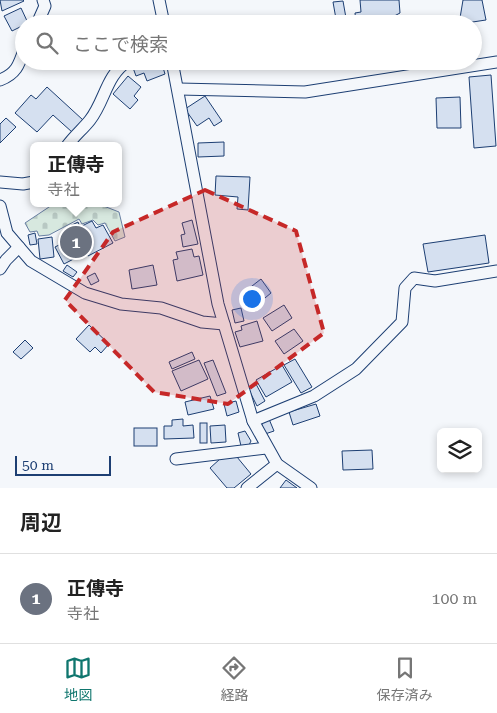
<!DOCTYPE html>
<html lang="ja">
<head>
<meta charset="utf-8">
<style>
	:root { --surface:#fff; --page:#f2f2f2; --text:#222; --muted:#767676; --line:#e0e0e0; --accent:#0f766e }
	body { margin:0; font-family:"Roboto Serif","Noto Sans JP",serif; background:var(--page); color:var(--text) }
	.controls { position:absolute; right:15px; bottom:15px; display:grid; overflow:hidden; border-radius:8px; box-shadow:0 2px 8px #0003 }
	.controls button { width:45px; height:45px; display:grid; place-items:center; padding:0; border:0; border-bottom:1px solid var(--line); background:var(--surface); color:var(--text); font:25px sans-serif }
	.scale { position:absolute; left:15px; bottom:12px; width:96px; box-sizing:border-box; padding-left:5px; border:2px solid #1d3f73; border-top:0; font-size:14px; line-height:18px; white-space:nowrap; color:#1d3f73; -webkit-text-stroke:4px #f4f7fb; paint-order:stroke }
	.you { position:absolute; left:251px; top:298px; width:18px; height:18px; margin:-12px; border:4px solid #fff; border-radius:50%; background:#1a73e8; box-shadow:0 0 0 8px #1a73e833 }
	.badge { display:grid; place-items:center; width:32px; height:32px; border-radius:50%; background:var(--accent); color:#fff; font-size:16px; font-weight:700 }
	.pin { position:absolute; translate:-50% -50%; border:2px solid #fff; box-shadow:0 1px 5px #0006 }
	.popup { position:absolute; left:30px; top:142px; width:92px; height:65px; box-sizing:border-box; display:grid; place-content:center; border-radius:8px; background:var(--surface); filter:drop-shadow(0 1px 4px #0005); font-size:16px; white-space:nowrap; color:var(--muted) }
	.popup b { font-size:19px; color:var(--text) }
	.popup::after { content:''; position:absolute; left:50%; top:100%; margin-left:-10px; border:10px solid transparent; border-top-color:var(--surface) }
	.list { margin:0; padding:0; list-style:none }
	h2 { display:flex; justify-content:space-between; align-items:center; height:65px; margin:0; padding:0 20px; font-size:21px }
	h2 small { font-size:16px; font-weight:400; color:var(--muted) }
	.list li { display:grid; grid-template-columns:32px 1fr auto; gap:15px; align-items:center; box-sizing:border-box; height:90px; padding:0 20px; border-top:1px solid var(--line) }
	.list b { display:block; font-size:19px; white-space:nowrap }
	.list p { margin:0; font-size:16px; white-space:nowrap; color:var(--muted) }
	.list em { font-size:16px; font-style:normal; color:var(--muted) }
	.icon { flex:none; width:28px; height:28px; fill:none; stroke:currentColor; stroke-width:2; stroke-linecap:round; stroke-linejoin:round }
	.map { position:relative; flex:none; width:497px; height:488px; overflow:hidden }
	.search { position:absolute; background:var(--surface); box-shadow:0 2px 8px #0003; left:15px; right:15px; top:15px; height:55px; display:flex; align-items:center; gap:12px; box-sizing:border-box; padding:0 18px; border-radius:28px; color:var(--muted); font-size:19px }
	.sheet { height:155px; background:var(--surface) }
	nav { display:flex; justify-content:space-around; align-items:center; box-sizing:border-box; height:70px; border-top:1px solid var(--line); background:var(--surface); font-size:14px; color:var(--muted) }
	nav a { display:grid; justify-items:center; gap:2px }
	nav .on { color:var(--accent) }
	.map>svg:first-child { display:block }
</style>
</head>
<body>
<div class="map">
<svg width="497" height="488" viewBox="0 0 497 488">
	<defs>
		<pattern id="cemetery-stones" width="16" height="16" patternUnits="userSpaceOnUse" patternTransform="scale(1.25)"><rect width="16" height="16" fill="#d7e8df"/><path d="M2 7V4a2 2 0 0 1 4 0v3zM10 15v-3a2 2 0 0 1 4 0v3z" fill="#b8c8c3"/></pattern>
	</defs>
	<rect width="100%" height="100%" fill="#f4f7fb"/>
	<polygon fill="url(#cemetery-stones)" stroke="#687fa3" points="55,203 96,203 119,212 125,237 115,241 105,223 98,225 93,220 82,224 79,219 49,235 39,236 37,231 30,232 25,223"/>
	<g fill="#d5e0f0" stroke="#1d3f73">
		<polygon points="0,0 23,0 24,1 2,11"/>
		<polygon points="360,0 399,0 400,13 379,24 356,24 355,13 361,12"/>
		<polygon points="463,0 482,0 486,20 459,24"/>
		<polygon points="343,1 346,18 336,19 333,2"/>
		<polygon points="21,8 28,23 12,31 4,16"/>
		<polygon points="142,61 161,61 165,74 147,81 144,73 136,76 132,65"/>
		<polygon points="491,75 496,146 474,148 469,77"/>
		<polygon points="128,76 141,87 134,96 138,100 130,109 113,94"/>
		<polygon points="47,87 83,120 72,132 53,115 37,132 15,113 31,95 36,99"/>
		<polygon points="205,96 222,121 214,126 209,118 197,126 185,109"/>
		<polygon points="460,97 461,128 437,128 436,98"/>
		<polygon points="6,118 16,127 0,143 0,124"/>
		<polygon points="224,142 224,156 198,157 198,143"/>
		<polygon points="216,176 250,177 248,210 237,209 238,197 215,195"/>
		<polygon points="192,220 198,244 183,247 181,235 185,234 182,223"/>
		<polygon points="92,221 96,228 103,225 113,243 88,256 87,252 64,264 55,247 75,237 70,226 78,222 80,227"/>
		<polygon points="35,233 37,244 30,245 28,235"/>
		<polygon points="485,235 489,263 428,272 423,244"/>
		<polygon points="52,237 54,257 40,259 38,239"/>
		<polygon points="192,249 194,257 199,256 203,275 177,281 173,260 178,259 176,252"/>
		<polygon points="67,265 77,272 73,277 63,271"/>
		<polygon points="153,265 157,285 132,289 129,270"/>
		<polygon points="95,273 99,281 91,285 87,277"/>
		<polygon points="261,279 271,293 254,307 243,293"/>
		<polygon points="284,305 292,318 272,331 263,318"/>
		<polygon points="241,308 244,321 235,323 232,310"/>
		<polygon points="257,321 263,341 240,347 235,332 242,330 241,326"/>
		<polygon points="89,325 109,344 101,353 95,347 90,352 76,339"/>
		<polygon points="294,329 303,341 284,354 275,341"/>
		<polygon points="25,340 33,348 21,359 13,352"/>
		<polygon points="192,352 195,359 172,369 169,362"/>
		<polygon points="295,359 312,387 301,393 284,365"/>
		<polygon points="199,360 208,379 181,391 172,371"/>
		<polygon points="213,360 226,393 217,396 204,363"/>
		<polygon points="282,365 292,382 266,397 256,380"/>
		<polygon points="256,384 265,401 257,406 248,388"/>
		<polygon points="210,396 214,409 188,415 185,402"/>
		<polygon points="236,401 239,412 227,416 224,404"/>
		<polygon points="316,404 320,416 293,425 289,412"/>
		<polygon points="183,419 183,426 193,425 194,438 164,439 164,426 172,426 172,420"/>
		<polygon points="269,419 274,431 265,434 261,422"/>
		<rect x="200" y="423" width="7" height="20"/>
		<polygon points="225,425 226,442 211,443 210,426"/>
		<rect x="134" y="428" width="23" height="18"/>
		<polygon points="245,431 251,441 249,445 241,446 238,433"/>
		<polygon points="372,450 373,469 343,470 342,451"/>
		<polygon points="237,457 251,474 234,488 227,488 210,468 220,459"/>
		<polygon points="286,480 297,488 280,488"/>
	</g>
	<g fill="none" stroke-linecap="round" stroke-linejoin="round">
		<g stroke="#1d3f73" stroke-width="13">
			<g id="street">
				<polyline points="159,0 164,24"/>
				<polyline points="37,24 45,6 43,0"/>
				<polyline points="172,61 218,304 253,421 277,464 311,488"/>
				<path d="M0,80C16,74 19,65 24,50"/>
				<polyline points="179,89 305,92 497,62"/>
				<path d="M67,146C74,136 83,129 90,120C105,101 106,75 128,61"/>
				<polyline points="0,182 23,184 34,182"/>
				<polyline points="0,206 7,233 31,261 85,293 121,304 161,308 202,322 224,324"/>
				<polyline points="0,269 6,260 19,247"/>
				<polyline points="253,421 314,396 356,369 402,322 405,288 414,278 435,281 497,271"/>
				<polyline points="176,459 266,448"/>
				<polyline points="247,488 277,464"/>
			</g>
		</g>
		<use href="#street" stroke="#f4f7fb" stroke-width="11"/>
	</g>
	<path fill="#c62828" fill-opacity="0.2" stroke="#c62828" stroke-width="4" stroke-dasharray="10 6" stroke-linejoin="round" d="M205,190L296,231L324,333L228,404L154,392L65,300L113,232Z"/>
</svg>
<div class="controls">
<button><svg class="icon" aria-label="layers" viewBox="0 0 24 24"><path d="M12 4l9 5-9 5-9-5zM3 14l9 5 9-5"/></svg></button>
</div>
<div class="scale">50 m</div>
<div class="you"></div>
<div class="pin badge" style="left:76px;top:242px;background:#6b7280">1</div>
<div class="popup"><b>正傳寺</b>寺社</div>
<div class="search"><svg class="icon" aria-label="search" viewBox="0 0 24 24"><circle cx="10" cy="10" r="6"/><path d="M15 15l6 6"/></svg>ここで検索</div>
</div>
<section class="sheet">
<h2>周辺<small></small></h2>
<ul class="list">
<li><span class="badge" style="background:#6b7280">1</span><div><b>正傳寺</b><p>寺社</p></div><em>100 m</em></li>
</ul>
</section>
<nav>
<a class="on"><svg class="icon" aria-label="map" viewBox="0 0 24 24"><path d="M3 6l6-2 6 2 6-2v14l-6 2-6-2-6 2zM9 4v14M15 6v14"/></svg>地図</a>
<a><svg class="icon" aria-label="directions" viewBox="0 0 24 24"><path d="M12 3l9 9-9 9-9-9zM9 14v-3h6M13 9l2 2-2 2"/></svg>経路</a>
<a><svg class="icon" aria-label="saved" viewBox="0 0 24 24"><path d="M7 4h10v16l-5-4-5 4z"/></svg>保存済み</a>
</nav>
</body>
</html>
